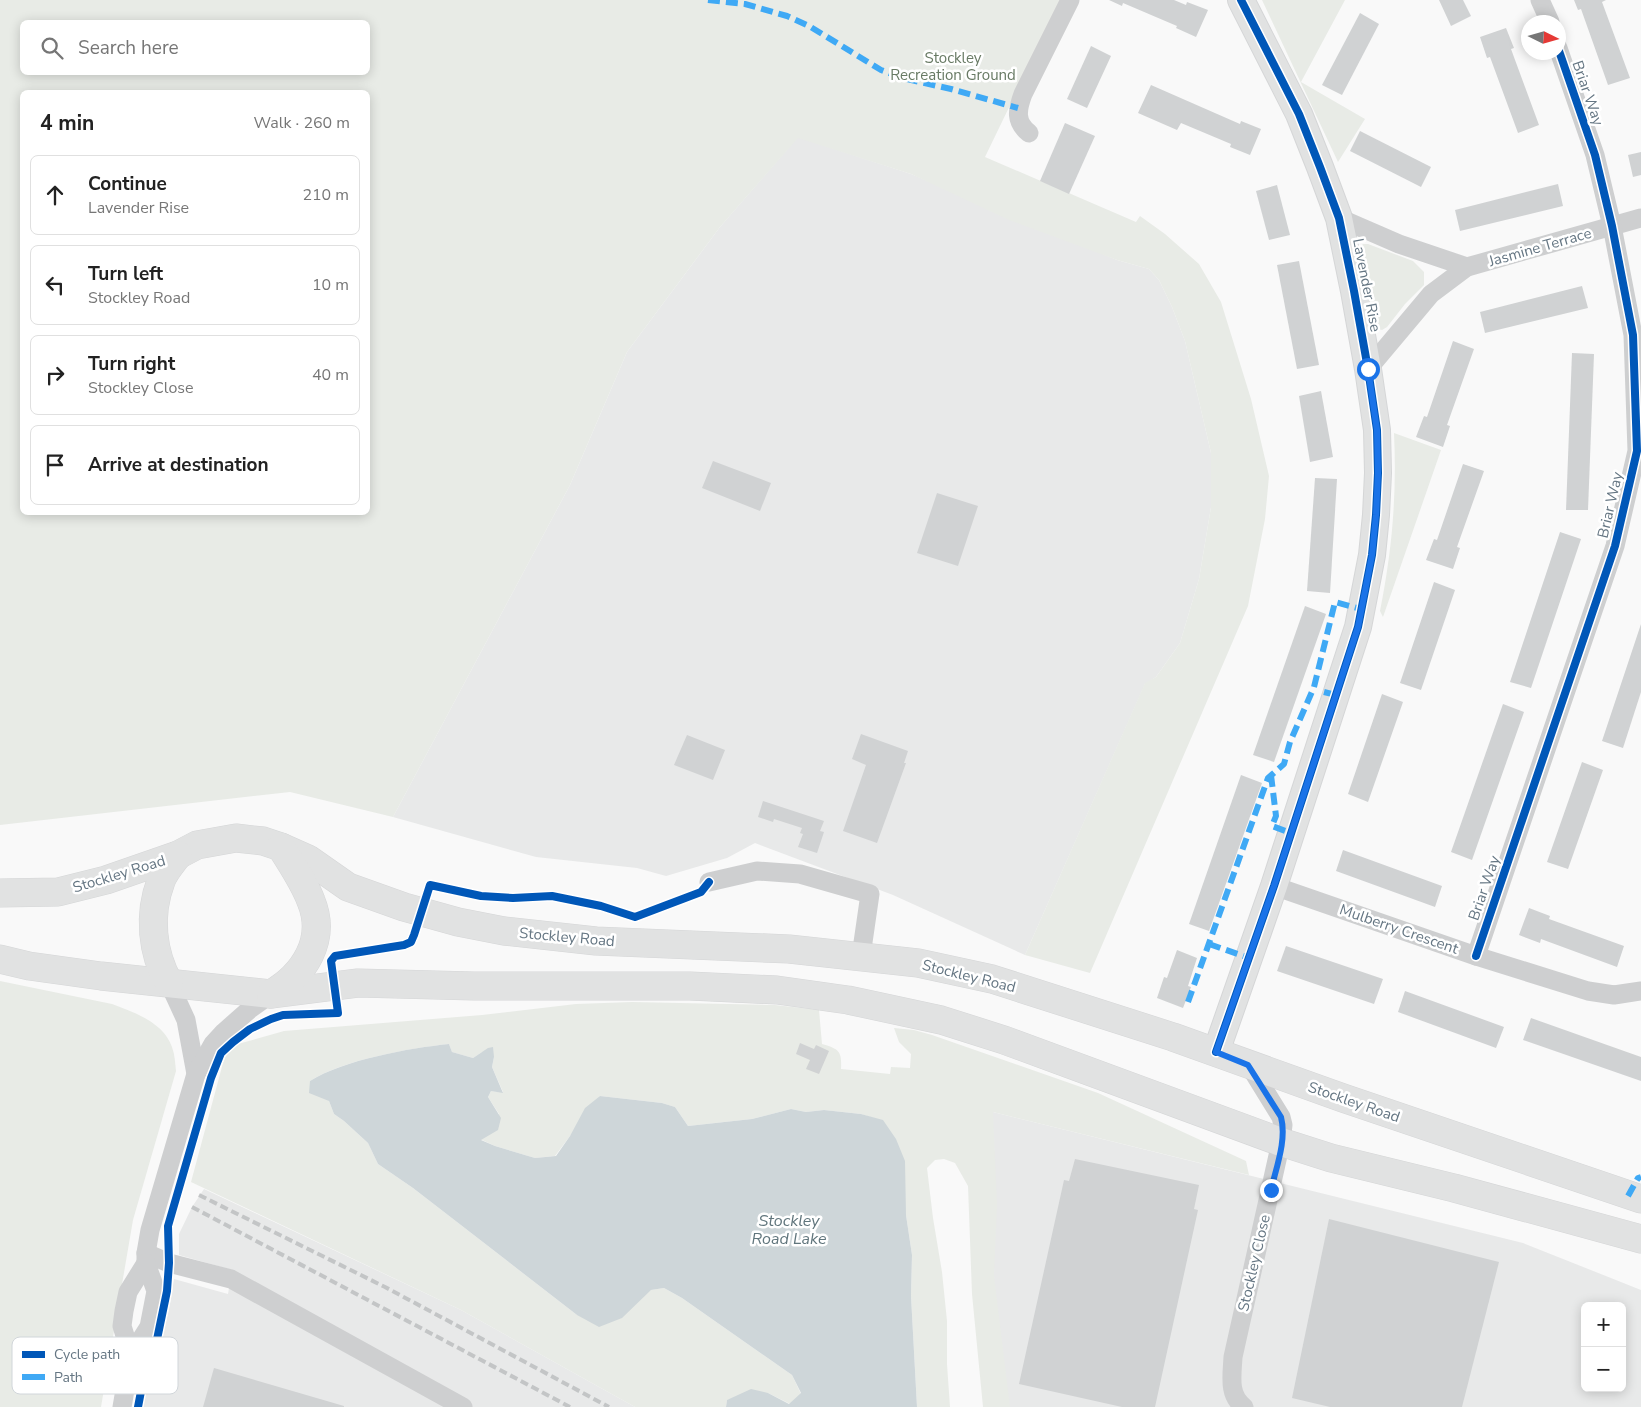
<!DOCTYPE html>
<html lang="en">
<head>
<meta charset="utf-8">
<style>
	:root { --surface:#fff; --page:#f2f2f2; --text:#222; --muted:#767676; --line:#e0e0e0 }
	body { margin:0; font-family:"Nunito Sans",sans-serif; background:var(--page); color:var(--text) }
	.controls { position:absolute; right:15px; bottom:15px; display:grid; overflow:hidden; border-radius:8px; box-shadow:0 2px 12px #0003 }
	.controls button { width:45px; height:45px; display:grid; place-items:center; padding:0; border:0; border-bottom:1px solid var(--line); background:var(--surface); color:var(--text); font:25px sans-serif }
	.compass { position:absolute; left:1521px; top:15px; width:45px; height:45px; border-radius:50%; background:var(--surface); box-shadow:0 2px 12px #0003; rotate:95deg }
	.stop { position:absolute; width:15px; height:15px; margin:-11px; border:4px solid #1a73e8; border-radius:50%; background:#fff }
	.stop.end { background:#1a73e8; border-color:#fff; box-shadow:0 1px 5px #0008 }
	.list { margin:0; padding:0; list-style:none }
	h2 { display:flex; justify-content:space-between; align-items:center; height:65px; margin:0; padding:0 20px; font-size:21px }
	h2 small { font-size:16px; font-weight:400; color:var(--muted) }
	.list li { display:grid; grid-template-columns:32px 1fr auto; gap:15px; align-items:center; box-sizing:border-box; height:80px; margin:0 10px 10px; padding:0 10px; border:1px solid var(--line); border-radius:8px }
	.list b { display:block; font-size:19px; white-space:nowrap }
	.list p { margin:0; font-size:16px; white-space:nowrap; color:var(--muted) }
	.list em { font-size:16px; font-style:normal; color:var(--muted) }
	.icon { flex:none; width:28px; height:28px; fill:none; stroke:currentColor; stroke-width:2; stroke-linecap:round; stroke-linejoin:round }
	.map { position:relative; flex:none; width:1641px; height:1407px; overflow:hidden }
	.search { position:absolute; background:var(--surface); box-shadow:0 2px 12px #0003; left:20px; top:20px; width:350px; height:55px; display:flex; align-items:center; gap:12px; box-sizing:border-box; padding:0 18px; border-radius:8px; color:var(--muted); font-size:19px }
	.panel { position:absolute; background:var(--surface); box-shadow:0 2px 12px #0003; left:20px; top:90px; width:350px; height:425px; border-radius:8px }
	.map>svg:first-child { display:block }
</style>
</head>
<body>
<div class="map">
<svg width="1641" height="1407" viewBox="0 0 1641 1407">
	<rect width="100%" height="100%" fill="#f9f9f9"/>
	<g fill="#e8e9e9" fill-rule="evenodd">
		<polygon points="798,137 911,174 1117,260 1149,269 1159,280 1172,307 1185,341 1211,453 1211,507 1199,579 1180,643 1156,677 1145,684 1025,955 893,895 755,843 727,858 666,876 637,868 536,857 393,817 570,485 627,352 720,227"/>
		<path d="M993,1112L1523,1243L1641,1290V1407H996L989,1361ZM1585,1306H1622V1388H1585Z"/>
		<polygon points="204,1189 461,1310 635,1407 143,1407 148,1380 151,1377 169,1310 174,1279 228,1294 232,1270 179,1255 179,1234 192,1207"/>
	</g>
	<g fill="#e8ebe6" fill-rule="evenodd">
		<path d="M0,0H1061L985,157L1136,222L1140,216L1165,234L1199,264L1221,302L1251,399L1269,476L1265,519L1248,606L1090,973L1025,955L1145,683L1156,677L1180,643L1199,579L1211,507V453L1185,341L1172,307L1159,280L1149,269L1117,260L1009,220L911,174L798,138L720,227L627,352L570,485L393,817L290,792L0,825ZM22,22H368V72H22ZM22,92H368V512H22Z"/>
		<polygon points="1262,0 1345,0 1301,82 1365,119 1338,162"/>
		<polygon points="1363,244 1368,244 1413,261 1424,272 1424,285 1405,304 1387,327 1382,330 1374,328 1357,251"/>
		<path d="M1394,433L1441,450L1383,617L1380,611C1392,551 1397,495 1394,433Z"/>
		<path d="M0,981L112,1004C134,1012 164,1023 172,1047C175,1055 175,1063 176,1071L133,1220L101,1407H0Z"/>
		<path d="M632,1002L775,1005L819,1010L822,1044C839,1049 842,1051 841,1069L890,1074L891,1067L910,1068L911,1054L899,1042L894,1028L914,1030L932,1035L1098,1093L1246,1161L1249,1175L993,1112L997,1205L994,1276L1010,1407H983L972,1294L968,1186L955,1163L944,1159L935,1160L927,1168L933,1218L942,1272L947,1321V1364L950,1407H917L911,1296L912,1255L906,1215L883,1121L861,1114L824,1110L806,1112L791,1109L752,1119L688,1126L675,1107L662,1103L600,1096L555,1156L535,1158L495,1146L480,1139L499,1114L488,1097L491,1091L503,1092L492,1067L494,1057L482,1052L473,1058L452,1052L449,1044C411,1048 342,1060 310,1081L329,1101L334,1114L344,1121L368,1143L378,1164L413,1188L577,1315L651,1290L664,1288L682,1298L792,1375L801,1394L790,1404L768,1393L727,1400L726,1407H635L461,1310L191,1182L223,1063L228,1051L238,1044L284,1031L482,1015L576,1004Z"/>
	</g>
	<path fill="#ced6d9" d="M449,1044L452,1052L473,1058L488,1048L493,1047L494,1057L492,1067L503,1093L491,1091L488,1097L501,1118L498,1130L481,1140L495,1146L535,1158L556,1156L570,1136L585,1108L600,1096L662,1103L675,1107L688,1126L752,1119L791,1109L806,1112L824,1110L861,1114L883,1120L896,1139L905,1161L906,1215L912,1255L911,1296L917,1407H726L727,1400L751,1389L768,1393L789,1404L801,1393L792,1375L682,1298L664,1288L651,1290L622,1318L599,1327L577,1315L413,1188L378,1164L368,1143L344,1121L334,1114L329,1101L309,1093L310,1081C343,1060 410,1048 449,1044Z"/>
	<g fill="#d0d2d3">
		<polygon points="1109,0 1174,0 1186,5 1187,2 1208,10 1196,37 1176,28 1177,26 1123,3 1122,6"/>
		<polygon points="1439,0 1463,0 1471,16 1451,26"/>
		<polygon points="1574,0 1606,0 1602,2 1630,78 1608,85 1581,9 1578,10"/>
		<polygon points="1360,13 1379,24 1342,95 1322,85"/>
		<polygon points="1506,28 1514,48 1511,49 1539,125 1518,133 1490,57 1487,58 1480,37"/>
		<polygon points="1091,46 1111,56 1087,108 1067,99"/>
		<polygon points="1151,85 1240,124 1241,121 1261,129 1250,155 1230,147 1231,144 1181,123 1177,130 1138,113"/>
		<polygon points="1065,123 1095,136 1069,194 1040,181"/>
		<polygon points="1360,131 1431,167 1421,187 1350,151"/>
		<polygon points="1641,152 1641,175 1633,177 1628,155"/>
		<polygon points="1558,184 1563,206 1460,231 1455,210"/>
		<polygon points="1277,185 1290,235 1269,240 1256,191"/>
		<polygon points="1299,261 1319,365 1297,369 1277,265"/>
		<polygon points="1582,286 1588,308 1485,333 1480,312"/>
		<polygon points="1453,341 1474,349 1447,425 1450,426 1443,447 1416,437 1424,416 1427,417"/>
		<polygon points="1572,353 1594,354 1588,510 1566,510"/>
		<polygon points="1321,391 1333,457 1310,462 1299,396"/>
		<polygon points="713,461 771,483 760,511 702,488"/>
		<polygon points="1463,464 1484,471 1457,547 1460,548 1453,569 1426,560 1434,539 1437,540"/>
		<polygon points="1315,478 1337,479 1330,593 1307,591"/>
		<polygon points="937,493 978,506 958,566 917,553"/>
		<polygon points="1560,532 1581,539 1531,688 1510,682"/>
		<polygon points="1434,582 1455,590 1421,690 1400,683"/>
		<polygon points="1305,606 1326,614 1274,762 1253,755"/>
		<polygon points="1641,624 1641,692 1623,748 1602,741"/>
		<polygon points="1382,694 1403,702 1368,802 1348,794"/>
		<polygon points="1503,704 1524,712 1472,860 1451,852"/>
		<polygon points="861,734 908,751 904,763 906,763 877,843 843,831 866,765 852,759"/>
		<polygon points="687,735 725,750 713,780 674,765"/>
		<polygon points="1582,762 1603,770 1568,869 1547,862"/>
		<polygon points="1241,775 1262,783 1209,931 1189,924"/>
		<polygon points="763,801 824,821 820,831 824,832 817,853 798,847 803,834 800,833 802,828 774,819 773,822 758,817"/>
		<polygon points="1343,850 1442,886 1435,907 1336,871"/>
		<polygon points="1529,908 1550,916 1549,919 1624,946 1617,967 1541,939 1540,943 1519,935"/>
		<polygon points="1286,946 1383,979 1374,1004 1277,971"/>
		<polygon points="1177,950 1197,958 1188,986 1191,987 1183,1008 1157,998 1164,977 1167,978"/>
		<polygon points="1405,991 1504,1027 1496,1048 1398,1012"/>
		<polygon points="1531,1018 1641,1057 1641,1081 1523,1040"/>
		<polygon points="800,1043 814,1049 816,1045 829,1051 819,1074 806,1069 810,1060 796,1054"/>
		<polygon points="1075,1159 1199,1185 1194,1209 1198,1210 1155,1407 1122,1407 1019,1384 1064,1180 1069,1181"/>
		<polygon points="1329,1219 1499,1262 1462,1407 1330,1407 1292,1398"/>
		<polygon points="214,1368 344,1406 344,1407 203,1407"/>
	</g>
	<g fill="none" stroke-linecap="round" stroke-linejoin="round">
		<g stroke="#d5d6d7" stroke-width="28">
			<polyline id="secondary" points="1216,1052 1274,886 1358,627 1372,555 1376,515 1378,473 1377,430 1368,369 1354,291 1339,218 1320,167 1299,114 1241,0"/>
		</g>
		<g stroke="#d5d6d7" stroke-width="29">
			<g id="primary">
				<polyline points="0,893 58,892 106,880 178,855 197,845 236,838 263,841 281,847 308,859 348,887 404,907 458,922 504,931 596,941 789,949 918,963 992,979 1173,1037 1343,1098 1641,1199"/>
				<polyline points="0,959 29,966 101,976 271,994 358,983 474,986 690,986 777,990 848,1000 941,1020 1004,1040 1281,1142 1331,1158 1454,1188 1641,1239"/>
				<path d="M169,983C152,953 148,915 161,881C164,872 172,863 178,855"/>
				<path d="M271,994C304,975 327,940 311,901C304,882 292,865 281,847"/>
			</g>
		</g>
		<g stroke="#cecfd0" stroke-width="19">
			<polyline points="1540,0 1550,22"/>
			<path d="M1029,133C1015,122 1017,110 1023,94L1070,0"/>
			<polyline points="1339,218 1399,244 1467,267"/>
			<polyline points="1368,369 1431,294 1467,267 1641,218"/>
			<polyline points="709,882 757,871 800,874 870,894 861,956"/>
			<polyline points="1274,886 1476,956 1588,991 1614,995 1641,991"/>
			<polyline points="1476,956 1615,546 1637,451 1633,335 1612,226 1595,155 1558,48"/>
			<polyline points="169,983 186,1020 196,1074"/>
			<polyline points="146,1253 169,1263 231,1279 463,1407"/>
			<polyline points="131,1355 149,1327 156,1291 146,1263 146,1253 150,1230 196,1074 213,1044 224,1032 250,1009 271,994"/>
			<polyline points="122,1407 131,1355 122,1326 124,1311 128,1292 146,1263"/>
			<path d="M1244,1407C1228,1395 1232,1376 1233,1357L1281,1142L1283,1125L1281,1117L1249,1065"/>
		</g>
		<use href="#secondary" stroke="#e1e2e2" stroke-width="26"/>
		<use href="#primary" stroke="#e1e2e2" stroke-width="28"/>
		<g stroke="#c3c5c6" stroke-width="4" stroke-dasharray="8 4" stroke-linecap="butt">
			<polyline points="199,1195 385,1287 609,1407"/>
			<polyline points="192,1207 570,1407"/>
		</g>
		<g stroke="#3fa9f5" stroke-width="6" stroke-dasharray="12 6" stroke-linecap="butt">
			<polyline points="708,0 745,4 787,16 809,26 881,70 902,78 951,89 1018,108"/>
			<polyline points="1324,692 1336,695"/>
			<polyline points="1271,775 1276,816 1272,826 1291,833"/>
			<polyline points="1209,944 1249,958"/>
			<polyline points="1188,1002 1268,778 1284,764 1290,742 1314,687 1335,602 1361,609"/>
			<polyline points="1628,1196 1638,1178 1641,1177"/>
		</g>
		<g stroke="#fff" stroke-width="11">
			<g id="cycleway">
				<polyline points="1476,956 1615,546 1637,451 1633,335 1612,226 1595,155 1558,48"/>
				<polyline points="1216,1052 1274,886 1358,627 1372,555 1376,515 1378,473 1377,430 1368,369 1354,291 1339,218 1320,167 1299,114 1241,0"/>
				<polyline points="138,1407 143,1381 155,1349 167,1291 169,1263 168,1226 211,1078 221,1053 233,1042 250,1029 271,1019 283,1015 338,1013 331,961 335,956 404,945 411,942 414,935 430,885 481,896 513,898 552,896 601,906 635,917 701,892 709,882"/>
			</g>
		</g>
		<use href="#cycleway" stroke="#0057b8" stroke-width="8"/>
	</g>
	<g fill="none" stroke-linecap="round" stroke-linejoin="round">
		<path stroke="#1a73e8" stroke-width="6" d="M1271,1190C1276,1168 1287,1140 1281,1117L1248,1065L1216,1052L1274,886L1358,627L1372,555L1376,515L1378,473L1377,430L1368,369"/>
	</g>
	<g text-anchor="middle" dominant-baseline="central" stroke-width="5" stroke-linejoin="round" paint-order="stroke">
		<g font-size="15" fill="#687a64" stroke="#fff">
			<text x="953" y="58">Stockley<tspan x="953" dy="17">Recreation Ground</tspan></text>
		</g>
		<g font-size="15" fill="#657683" stroke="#fff">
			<text transform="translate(1588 93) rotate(71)">Briar Way</text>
			<text transform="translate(1540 247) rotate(-16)">Jasmine Terrace</text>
			<text transform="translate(1367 285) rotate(79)">Lavender Rise</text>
			<text transform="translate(1610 505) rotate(-77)">Briar Way</text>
			<text transform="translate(119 874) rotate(-17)">Stockley Road</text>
			<text transform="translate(1484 888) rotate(-71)">Briar Way</text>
			<text transform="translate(1399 929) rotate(19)">Mulberry Crescent</text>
			<text transform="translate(567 937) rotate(5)">Stockley Road</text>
			<text transform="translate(969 976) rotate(14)">Stockley Road</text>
			<text transform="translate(1354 1102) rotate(19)">Stockley Road</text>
			<text transform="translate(1254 1263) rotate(-77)">Stockley Close</text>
		</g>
		<g font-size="16" font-style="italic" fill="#60757c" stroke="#fff">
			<text x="789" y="1221">Stockley<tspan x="789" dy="18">Road Lake</tspan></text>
		</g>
	</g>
	<rect x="12" y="1337" width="166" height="57" rx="8" fill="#fff" stroke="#d1d6da" stroke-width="1"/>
	<rect x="22" y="1351" width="23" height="7" fill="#0057b8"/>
	<rect x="22" y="1374" width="23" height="6" fill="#3fa9f5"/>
	<g font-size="14" fill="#657683">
		<text x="54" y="1359">Cycle path</text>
		<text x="54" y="1382">Path</text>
	</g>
</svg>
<div class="controls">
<button>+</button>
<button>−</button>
</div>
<svg class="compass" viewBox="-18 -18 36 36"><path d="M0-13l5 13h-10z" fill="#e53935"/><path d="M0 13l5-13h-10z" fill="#767676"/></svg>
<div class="stop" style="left:1368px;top:369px"></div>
<div class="stop end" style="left:1271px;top:1190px"></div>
<div class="search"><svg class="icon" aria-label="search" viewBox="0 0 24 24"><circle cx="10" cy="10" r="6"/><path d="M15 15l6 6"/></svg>Search here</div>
<section class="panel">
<h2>4 min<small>Walk · 260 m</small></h2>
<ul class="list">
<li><svg class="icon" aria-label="ahead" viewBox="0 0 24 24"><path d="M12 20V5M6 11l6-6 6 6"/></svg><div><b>Continue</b><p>Lavender Rise</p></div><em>210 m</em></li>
<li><svg class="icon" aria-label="left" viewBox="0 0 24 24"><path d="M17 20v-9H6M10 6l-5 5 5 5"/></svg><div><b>Turn left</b><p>Stockley Road</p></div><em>10 m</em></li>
<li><svg class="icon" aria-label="right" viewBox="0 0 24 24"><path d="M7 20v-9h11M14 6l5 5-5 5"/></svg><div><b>Turn right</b><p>Stockley Close</p></div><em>40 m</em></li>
<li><svg class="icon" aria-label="arrive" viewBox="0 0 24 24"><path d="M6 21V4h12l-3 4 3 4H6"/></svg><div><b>Arrive at destination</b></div></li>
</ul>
</section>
</div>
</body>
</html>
